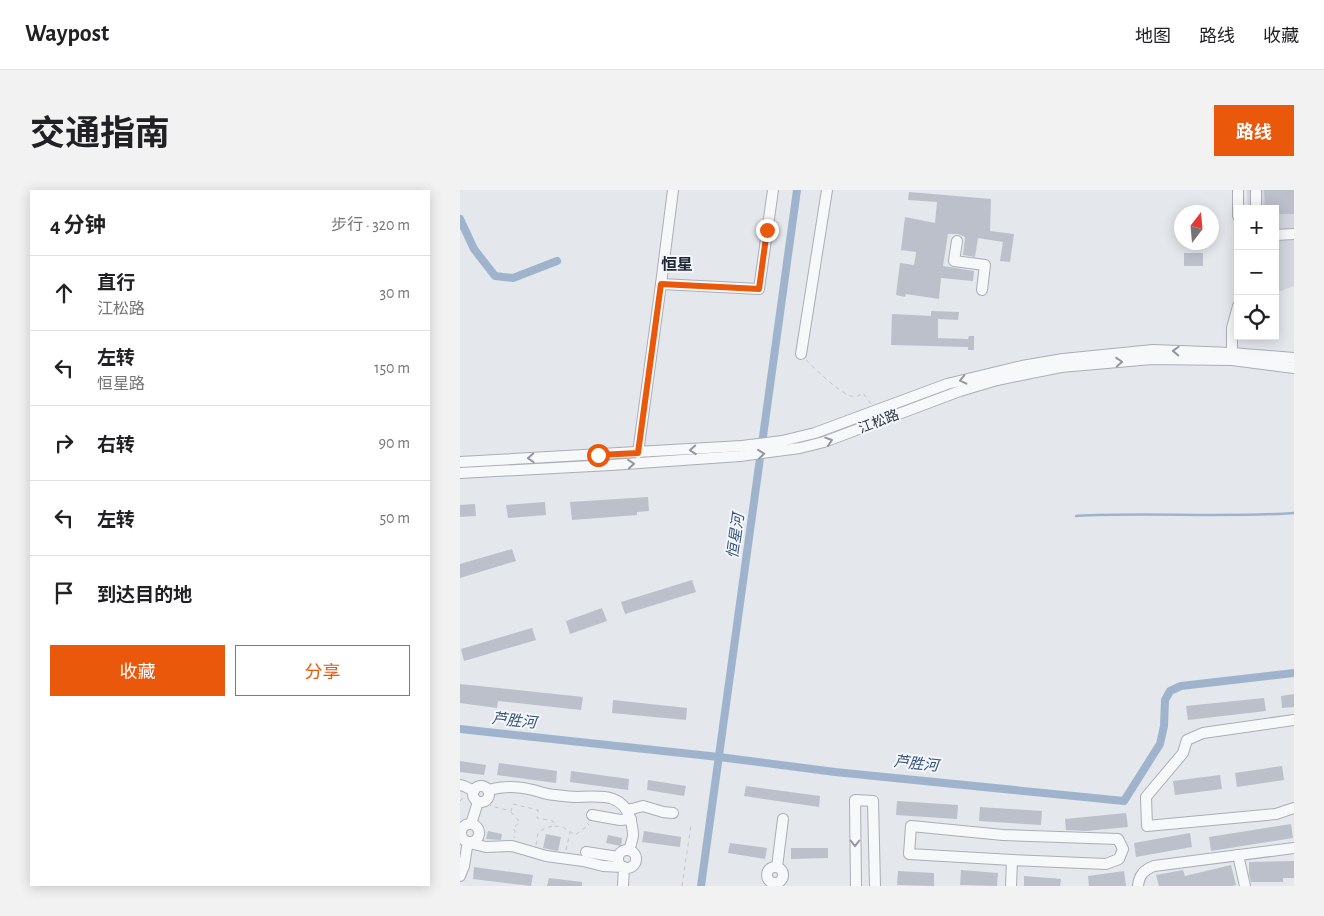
<!DOCTYPE html>
<html lang="zh">
<head>
<meta charset="utf-8">
<style>
	:root { --surface:#fff; --page:#f2f2f2; --text:#202124; --muted:#757577; --line:#e0e0e0; --accent:#ea580c }
	body { margin:0; font-family:"Alegreya Sans","Noto Sans SC",sans-serif; background:var(--page); color:var(--text) }
	.controls { position:absolute; right:15px; top:15px; display:grid; overflow:hidden; border-radius:0px; box-shadow:0 2px 12px #0003 }
	.controls button { width:45px; height:45px; display:grid; place-items:center; padding:0; border:0; border-bottom:1px solid var(--line); background:var(--surface); color:var(--text); font:25px sans-serif }
	.compass { position:absolute; left:714px; top:15px; width:45px; height:45px; border-radius:50%; background:var(--surface); box-shadow:0 2px 12px #0003; rotate:16deg }
	.stop { position:absolute; width:15px; height:15px; margin:-11px; border:4px solid #ea580c; border-radius:50%; background:#fff }
	.stop.end { background:#ea580c; border-color:#fff; box-shadow:0 1px 5px #0008 }
	.list { margin:0; padding:0; list-style:none }
	h2 { display:flex; justify-content:space-between; align-items:center; height:65px; margin:0; padding:0 20px; font-size:21px }
	h2 small { font-size:16px; font-weight:400; color:var(--muted) }
	.list li { display:grid; grid-template-columns:32px 1fr auto; gap:15px; align-items:center; box-sizing:border-box; height:75px; padding:0 20px; border-top:1px solid var(--line) }
	.list b { display:block; font-size:19px; white-space:nowrap }
	.list p { margin:0; font-size:16px; white-space:nowrap; color:var(--muted) }
	.list em { font-size:16px; font-style:normal; color:var(--muted) }
	.actions { display:flex; gap:10px; padding:15px 20px }
	.actions a { flex:1; padding:11px 0; border:1px solid var(--accent); border-radius:0px; text-align:center; font-size:18px; color:var(--accent) }
	.actions .main { background:var(--accent); color:#fff }
	.icon { flex:none; width:28px; height:28px; fill:none; stroke:currentColor; stroke-width:2; stroke-linecap:round; stroke-linejoin:round }
	.map { position:relative; flex:none; width:834px; height:696px; overflow:hidden; border-radius:0px }
	header { display:flex; align-items:center; gap:30px; box-sizing:border-box; height:70px; padding:0 25px; background:var(--surface); border-bottom:1px solid var(--line) }
	header strong { font-size:24px }
	nav { display:flex; gap:28px; margin-inline-start:auto; font-size:18px }
	.intro { display:flex; align-items:center; justify-content:space-between; box-sizing:border-box; height:120px; padding:0 30px }
	h1 { margin:0; font-size:35px }
	.button { padding:12px 22px; border-radius:0px; background:var(--accent); color:#fff; font-size:18px; font-weight:700 }
	main { display:flex; gap:30px; padding:0 30px }
	aside { flex:1; background:var(--surface); border-radius:0px; box-shadow:0 2px 12px #0003 }
	.map>svg:first-child { display:block }
</style>
</head>
<body>
<header>
<strong>Waypost</strong>
<nav><a>地图</a><a>路线</a><a>收藏</a></nav>
</header>
<div class="intro"><h1>交通指南</h1><a class="button">路线</a></div>
<main>
<aside>
<h2>4 分钟<small>步行 · 320 m</small></h2>
<ul class="list">
<li><svg class="icon" aria-label="ahead" viewBox="0 0 24 24"><path d="M12 20V5M6 11l6-6 6 6"/></svg><div><b>直行</b><p>江松路</p></div><em>30 m</em></li>
<li><svg class="icon" aria-label="left" viewBox="0 0 24 24"><path d="M17 20v-9H6M10 6l-5 5 5 5"/></svg><div><b>左转</b><p>恒星路</p></div><em>150 m</em></li>
<li><svg class="icon" aria-label="right" viewBox="0 0 24 24"><path d="M7 20v-9h11M14 6l5 5-5 5"/></svg><div><b>右转</b></div><em>90 m</em></li>
<li><svg class="icon" aria-label="left" viewBox="0 0 24 24"><path d="M17 20v-9H6M10 6l-5 5 5 5"/></svg><div><b>左转</b></div><em>50 m</em></li>
<li><svg class="icon" aria-label="arrive" viewBox="0 0 24 24"><path d="M6 21V4h12l-3 4 3 4H6"/></svg><div><b>到达目的地</b></div></li>
</ul>
<div class="actions"><a class="main">收藏</a><a>分享</a></div>
</aside>
<div class="map">
<svg width="834" height="696" viewBox="0 0 834 696">
	<rect width="100%" height="100%" fill="#e4e7ec"/>
	<polygon fill="#d2d6de" points="787,0 834,0 834,96 815,103 815,19 788,19"/>
	<g fill="none" stroke-linecap="round" stroke-linejoin="round">
		<path stroke="#9fb4cc" stroke-width="2.5" d="M616,326C689,322 762,328 834,323"/>
		<g stroke="#9fb4cc" stroke-width="8">
			<polyline points="0,29 14,59 35,86 53,88 97,71"/>
			<polyline points="0,539 259,567 375,582 664,611 700,554 704,536 705,510 710,501 721,496 834,483"/>
			<polyline points="241,696 337,0"/>
		</g>
	</g>
	<g fill="#bbc0ca">
		<polygon points="804,0 834,0 834,24 815,24 815,19 805,19"/>
		<polygon points="449,2 531,9 530,41 554,44 550,72 540,71 543,52 518,48 515,67 503,65 505,47 498,44 488,44 483,76 514,81 513,91 481,88 479,109 446,104 445,107 436,105 440,73 454,75 456,63 456,62 441,60 445,27 475,33 477,12 448,10"/>
		<rect x="724" y="63" width="19" height="13"/>
		<polygon points="471,121 499,122 498,130 478,129 478,148 508,149 509,146 514,146 514,160 508,160 508,157 431,155 432,124 471,126"/>
		<polygon points="188,307 189,321 177,322 177,325 112,330 110,312"/>
		<polygon points="85,312 86,325 48,328 46,315"/>
		<polygon points="15,314 16,326 0,327 0,315"/>
		<polygon points="52,359 56,371 0,388 0,374"/>
		<polygon points="232,390 236,402 165,424 161,412"/>
		<polygon points="142,418 147,431 110,444 106,431"/>
		<polygon points="72,438 76,450 4,471 1,459"/>
		<polygon points="0,494 123,507 121,520 38,511 37,518 0,513"/>
		<polygon points="834,504 834,517 822,518 821,506"/>
		<polygon points="804,508 806,521 728,530 726,516"/>
		<polygon points="153,510 227,518 226,530 152,523"/>
		<polygon points="0,571 26,575 24,585 0,582"/>
		<polygon points="39,573 97,581 96,593 37,585"/>
		<polygon points="822,576 824,590 777,597 775,583"/>
		<polygon points="111,581 169,589 168,600 110,592"/>
		<polygon points="760,585 762,599 715,605 713,591"/>
		<polygon points="188,590 226,596 224,606 187,600"/>
		<polygon points="286,596 360,606 359,617 284,606"/>
		<polygon points="437,611 498,615 497,629 436,625"/>
		<polygon points="520,617 582,621 581,635 519,631"/>
		<polygon points="666,623 668,637 626,641 606,640 605,629"/>
		<polygon points="831,634 833,648 751,661 749,647"/>
		<polygon points="28,641 42,644 41,650 26,649"/>
		<polygon points="184,641 221,647 220,657 182,652"/>
		<polygon points="730,643 732,657 676,667 674,653"/>
		<polygon points="86,644 101,647 98,661 83,658"/>
		<polygon points="148,645 162,648 161,656 146,653"/>
		<polygon points="270,653 307,658 305,669 268,663"/>
		<polygon points="331,658 368,658 368,668 331,669"/>
		<polygon points="834,671 834,688 823,688 823,692 791,692 789,684 789,672"/>
		<polygon points="771,675 776,695 772,696 699,696 696,685 723,680 725,686"/>
		<polygon points="14,677 73,685 71,696 13,689"/>
		<polygon points="501,680 538,683 537,696 500,695"/>
		<polygon points="438,681 474,683 474,696 437,695"/>
		<polygon points="664,681 666,696 629,696 628,686"/>
		<polygon points="564,686 601,689 600,696 564,696"/>
		<polygon points="89,688 122,692 122,696 87,696"/>
	</g>
	<g fill="none" stroke-linecap="round" stroke-linejoin="round">
		<g stroke="#a9aeb7" stroke-width="12">
			<g id="minor">
				<polyline points="778,0 778,26"/>
				<polyline points="796,0 796,19"/>
				<polyline points="815,45 834,44"/>
				<polyline points="497,51 494,71 525,75 522,100"/>
				<polyline points="201,94 299,99 313,0"/>
				<polyline points="341,164 367,0"/>
				<polyline points="772,169 772,138 778,116"/>
				<polyline points="178,263 201,94 213,0"/>
				<polyline points="0,272 282,256 322,251 355,243 487,194 562,176 603,169 693,160 772,163 834,168"/>
				<polyline points="0,283 151,275 280,266 340,258 364,252 500,201 537,190 601,177 692,169 772,170 834,178"/>
				<polyline points="834,530 743,543 727,550 723,563 686,607 687,636 816,624 834,618"/>
				<polyline points="0,595 4,596 14,601"/>
				<circle cx="21" cy="604" r="8"/>
				<path d="M28,600C45,596 56,596 73,600C80,602 88,605 95,605C103,606 111,607 118,607C141,606 164,603 171,631C174,646 174,645 169,660"/>
				<polyline points="166,619 172,619 183,616 203,622 213,623"/>
				<polyline points="132,625 160,630 171,629"/>
				<circle cx="10" cy="643" r="9"/>
				<polyline points="11,634 18,612"/>
				<polygon points="451,636 543,645 658,649 663,659 659,669 646,674 552,670 449,664"/>
				<circle cx="167" cy="669" r="9"/>
				<polyline points="126,662 158,667"/>
				<polyline points="778,665 785,696"/>
				<circle cx="315" cy="685" r="8"/>
				<polyline points="317,677 323,629"/>
				<polyline points="0,686 4,676 7,657 9,653 26,657 52,656 86,666 123,671 143,676 164,677 163,696"/>
				<polyline points="396,696 395,610 413,611 415,696"/>
				<polyline points="551,696 552,670"/>
				<path d="M678,696C679,685 684,680 694,676L834,658"/>
			</g>
		</g>
		<g stroke="#c2c5cb" stroke-width="1" stroke-dasharray="4 4" stroke-linecap="butt">
			<path d="M346,170C354,178 381,204 391,206C396,207 399,206 403,203L411,214"/>
			<polyline points="0,611 4,607"/>
			<polyline points="28,613 31,616 51,621 53,614 78,620 77,628 93,631 94,636 103,637 115,645 129,635 127,633"/>
			<polyline points="51,622 60,632 53,638 55,641 54,648"/>
			<polyline points="76,655 78,643 85,638 93,636"/>
			<polyline points="106,660 110,642"/>
			<polyline points="222,696 231,635"/>
		</g>
		<use href="#minor" stroke="#f7f8fa" stroke-width="10"/>
	</g>
	<defs><path id="oneway-chevron" d="M-2-3.5L2.5 0L-2 3.5" fill="none" stroke-width="1.6" stroke-linecap="round" stroke-linejoin="round" transform="scale(1.25)"/></defs>
	<g stroke="#9196a0">
		<use href="#oneway-chevron" transform="translate(716 161) rotate(-178)"/>
		<use href="#oneway-chevron" transform="translate(659 172) rotate(-4)"/>
		<use href="#oneway-chevron" transform="translate(503 190) rotate(167)"/>
		<use href="#oneway-chevron" transform="translate(369 251) rotate(-18)"/>
		<use href="#oneway-chevron" transform="translate(233 260) rotate(176)"/>
		<use href="#oneway-chevron" transform="translate(301 264) rotate(-6)"/>
		<use href="#oneway-chevron" transform="translate(71 268) rotate(177)"/>
		<use href="#oneway-chevron" transform="translate(171 274) rotate(-4)"/>
		<use href="#oneway-chevron" transform="translate(395 653) rotate(90)"/>
	</g>
	<g fill="none" stroke-linecap="round" stroke-linejoin="round">
		<polyline stroke="#ea580c" stroke-width="6" points="138,265 178,263 201,94 299,99 307,40"/>
	</g>
	<g text-anchor="middle" dominant-baseline="central" stroke-width="4" stroke-linejoin="round" paint-order="stroke">
		<g font-size="14" fill="#2b3445" stroke="#f4f6f9">
			<text transform="translate(419 232) rotate(-21)">江松路</text>
		</g>
		<g font-size="15" font-style="italic" fill="#34527a" stroke="#f4f6f9">
			<text transform="translate(276 346) rotate(-82)">恒星河</text>
			<text transform="translate(54 531) rotate(6)">芦胜河</text>
			<text transform="translate(456 574) rotate(6)">芦胜河</text>
		</g>
		<g font-size="16" font-weight="bold" fill="#1d2536" stroke="#f4f6f9">
			<text x="217" y="75">恒星</text>
		</g>
	</g>
</svg>
<div class="controls">
<button>+</button>
<button>−</button>
<button><svg class="icon" aria-label="locate" viewBox="0 0 24 24"><circle cx="12" cy="12" r="6"/><path d="M12 2v4M12 18v4M2 12h4M18 12h4"/></svg></button>
</div>
<svg class="compass" viewBox="-18 -18 36 36"><path d="M0-13l5 13h-10z" fill="#e53935"/><path d="M0 13l5-13h-10z" fill="#757577"/></svg>
<div class="stop" style="left:138px;top:265px"></div>
<div class="stop end" style="left:307px;top:40px"></div>
</div>
</main>
</body>
</html>
